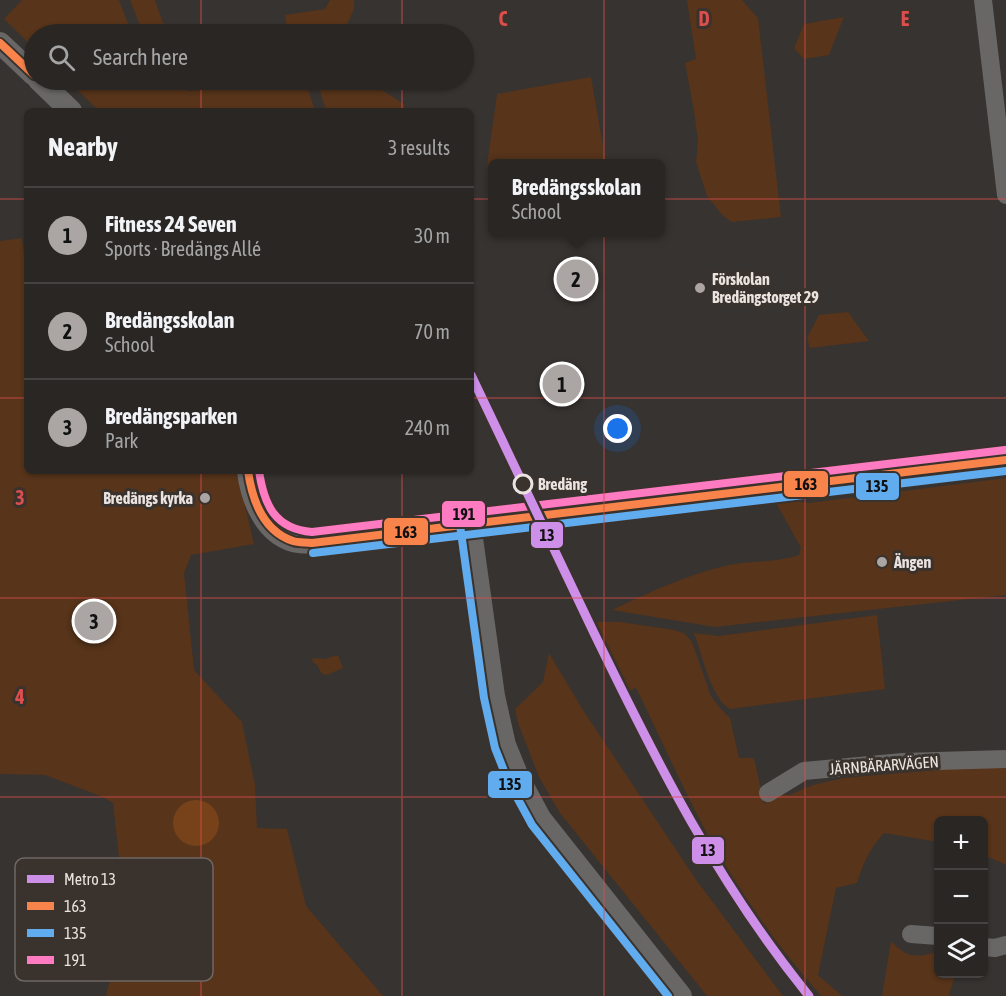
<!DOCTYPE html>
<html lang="en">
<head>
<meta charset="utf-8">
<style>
	:root { --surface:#292624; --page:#353231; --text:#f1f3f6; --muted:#a5a5a6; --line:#454341; --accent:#aba6a3 }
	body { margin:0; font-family:"Asap Condensed",sans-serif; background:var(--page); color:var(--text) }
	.controls { position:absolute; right:18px; bottom:18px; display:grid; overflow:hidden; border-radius:9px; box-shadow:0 2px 4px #0004 }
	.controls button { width:54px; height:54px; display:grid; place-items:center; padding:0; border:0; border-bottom:2px solid var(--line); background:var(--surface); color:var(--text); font:30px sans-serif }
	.you { position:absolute; left:618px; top:429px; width:21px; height:21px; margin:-15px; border:4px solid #fff; border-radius:50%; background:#1a73e8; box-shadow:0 0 0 9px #1a73e833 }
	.badge { display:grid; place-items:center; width:39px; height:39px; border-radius:50%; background:var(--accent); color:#111; font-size:20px; font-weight:700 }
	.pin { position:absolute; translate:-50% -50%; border:3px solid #fff; box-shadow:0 2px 6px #0006 }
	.popup { position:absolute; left:488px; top:159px; width:177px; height:78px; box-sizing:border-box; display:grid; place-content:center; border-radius:9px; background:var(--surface); filter:drop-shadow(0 2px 4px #0005); font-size:20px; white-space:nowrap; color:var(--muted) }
	.popup b { font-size:22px; color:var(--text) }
	.popup::after { content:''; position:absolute; left:50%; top:100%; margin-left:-12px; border:12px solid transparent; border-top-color:var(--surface) }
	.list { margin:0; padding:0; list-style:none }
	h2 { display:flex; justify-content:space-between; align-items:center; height:78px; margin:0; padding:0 24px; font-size:26px }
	h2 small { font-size:20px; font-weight:400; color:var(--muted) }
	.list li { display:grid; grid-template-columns:39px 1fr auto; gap:18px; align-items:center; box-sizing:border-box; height:96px; padding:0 24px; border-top:2px solid var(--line) }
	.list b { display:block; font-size:22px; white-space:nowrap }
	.list p { margin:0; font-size:20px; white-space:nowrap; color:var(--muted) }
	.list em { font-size:20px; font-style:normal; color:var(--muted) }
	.icon { flex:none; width:33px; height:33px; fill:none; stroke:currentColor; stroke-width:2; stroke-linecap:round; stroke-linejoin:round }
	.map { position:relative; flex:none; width:1006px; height:996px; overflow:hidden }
	.search { position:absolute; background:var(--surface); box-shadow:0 2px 4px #0004; left:24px; top:24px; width:450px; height:66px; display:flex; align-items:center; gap:15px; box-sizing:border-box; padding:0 21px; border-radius:33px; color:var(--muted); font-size:22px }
	.panel { position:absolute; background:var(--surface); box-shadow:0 2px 4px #0004; left:24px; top:108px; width:450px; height:366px; border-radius:9px }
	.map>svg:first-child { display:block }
</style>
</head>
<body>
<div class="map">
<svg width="1006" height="996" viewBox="0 0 1006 996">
	<rect width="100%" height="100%" fill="#373330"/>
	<g fill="#57341a">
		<polygon points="22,0 119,0 132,34 34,34 34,48 4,19"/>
		<polygon points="130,0 155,0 163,23 178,31 212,26 213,34 143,34"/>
		<polygon points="330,0 354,0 354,9 343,34 288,34 285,15 325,9"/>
		<polygon points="687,0 742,0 758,18 781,217 732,222 723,216 707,196 696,162 698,141 694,111 685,63 696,59"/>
		<polygon points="844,17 829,55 804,59 794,48 804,24"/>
		<polygon points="591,77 606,163 492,164 492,177 487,166 497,94"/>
		<polygon points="67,80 160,80 163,83 189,91 300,80 307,85 315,111 99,111"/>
		<path d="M322,80H367L405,105L402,111H327C323,102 317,89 322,80Z"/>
		<polygon points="22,238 25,262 27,262 27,471 237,471 254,544 191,555 184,573 194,670 242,722 255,785 257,828 287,829 306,906 383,996 106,996 123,926 122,885 113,803 103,797 45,775 0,774 0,241"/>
		<polygon points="848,312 869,341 810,348 807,338 819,315"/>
		<path d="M1006,478V595L715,627L612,610C650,592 688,574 729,565C752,560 776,563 799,555L801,548L774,499L809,503Z"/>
		<path d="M877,615L885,689L730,709C711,699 702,654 694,633L719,636Z"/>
		<path d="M596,622H620L674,630L684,633L692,642L711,696L720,708L730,718L739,758H753L755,762L764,804L773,794L789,795L813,785L843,778L970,767L1006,768V865L984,855V820H938V842L884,833C870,848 863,864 857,883L836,888L818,975L842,996H821C791,961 763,926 738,887C699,826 668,753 636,688L630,690Z"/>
		<polygon points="549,653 583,710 697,881 783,996 707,996 560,813 539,777 518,723 515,709 543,682"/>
		<polygon points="338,655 343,668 327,675 322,674 317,665 313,662 312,658 324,659"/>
		<path d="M891,941C908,959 915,957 938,952V974H955L949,996H882Z"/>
	</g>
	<circle fill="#774219" cx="196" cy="823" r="23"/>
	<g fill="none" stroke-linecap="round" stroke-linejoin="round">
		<g stroke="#686766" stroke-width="18">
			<polyline points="983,0 1006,195"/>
			<polyline points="768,793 804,771 903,762 1006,759"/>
			<polyline points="911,934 938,936"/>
			<polyline points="984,947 995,948 1006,945"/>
		</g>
		<g stroke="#686766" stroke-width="22">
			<polyline points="0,43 34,75"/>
			<polyline points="39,80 71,111"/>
			<path d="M248,471C251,498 264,532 293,541C299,543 306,542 312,543L1006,460"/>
			<polyline points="470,524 494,696 505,745 518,777 540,818 681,996"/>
		</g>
		<g stroke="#3a322d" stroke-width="12">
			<g id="bus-1">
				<polyline points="0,43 34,75"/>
				<path d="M248,471C252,499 263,531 293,541C299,543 306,542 312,543L1006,460"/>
			</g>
		</g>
		<g stroke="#3a322d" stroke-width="12">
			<g id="bus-2">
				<polyline points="460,525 484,698 495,748 508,781 532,825 668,996"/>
				<polyline points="313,553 1006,471"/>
			</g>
		</g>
		<g stroke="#3a322d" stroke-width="12">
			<path id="bus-3" d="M259,471C264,505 275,529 312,532L1005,450"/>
		</g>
		<use href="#bus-1" stroke="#f8844c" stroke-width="8"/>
		<use href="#bus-2" stroke="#60acee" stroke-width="8"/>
		<use href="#bus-3" stroke="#fe7ac1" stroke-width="8"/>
		<g stroke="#3a322d" stroke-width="14">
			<path id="metro-1" d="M471,375C512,461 553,547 594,633C657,763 718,884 809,996"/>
		</g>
		<use href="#metro-1" stroke="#ce8fe9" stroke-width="9"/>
	</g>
	<path fill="none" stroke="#da4e4d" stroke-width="1.5" stroke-opacity="0.55" d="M201,0V34M402,0V34M604,0V996M805,0V996M201,80V111M402,80V111M0,199H27M471,199H1006M0,398H27M471,398H1006M201,471V996M402,471V996M0,598H1006M0,797H1006"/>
	<g fill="#aba6a3" stroke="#3a322d" stroke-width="2">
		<circle cx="700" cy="288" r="6"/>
		<circle cx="205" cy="498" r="6"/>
		<circle cx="882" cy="562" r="6"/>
	</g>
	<circle fill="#3a322d" stroke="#eae4e1" stroke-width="3" cx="523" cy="484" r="9"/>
	<g text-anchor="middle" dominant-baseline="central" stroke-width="6" stroke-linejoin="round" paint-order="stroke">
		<g font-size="16" font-weight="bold" fill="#eae4e1" stroke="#3a322d" text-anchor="start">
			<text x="712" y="279">Förskolan<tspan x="712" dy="18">Bredängstorget 29</tspan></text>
			<text x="193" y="498" text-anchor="end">Bredängs kyrka</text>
			<text x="894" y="562">Ängen</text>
		</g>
		<g font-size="16" font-weight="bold" fill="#eae4e1" stroke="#3a322d" text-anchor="start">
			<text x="538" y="484">Bredäng</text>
		</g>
		<g font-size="16" fill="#eae4e1" stroke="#3a322d">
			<text transform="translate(884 765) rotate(-4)">JÄRNBÄRARVÄGEN</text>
		</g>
	</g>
	<rect x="15" y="858" width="198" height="123" rx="9" fill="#3a322d" stroke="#6f6763" stroke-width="1.5"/>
	<rect x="27" y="875" width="27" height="8" fill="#ce8fe9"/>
	<rect x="27" y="902" width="27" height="8" fill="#f8844c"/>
	<rect x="27" y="929" width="27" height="8" fill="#60acee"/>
	<rect x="27" y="956" width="27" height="8" fill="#fe7ac1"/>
	<g font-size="16" fill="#eae4e1">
		<text x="64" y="885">Metro 13</text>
		<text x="64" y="912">163</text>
		<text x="64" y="939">135</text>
		<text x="64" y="966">191</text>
	</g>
	<g font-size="20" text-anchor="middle" font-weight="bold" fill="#da4e4d" stroke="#3a322d" stroke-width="6" stroke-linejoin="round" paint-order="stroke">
		<text x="503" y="26">C</text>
		<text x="704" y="26">D</text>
		<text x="905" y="26">E</text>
		<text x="20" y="505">3</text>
		<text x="20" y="704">4</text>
	</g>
	<g stroke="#3a322d" stroke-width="2">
		<rect x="783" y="470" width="46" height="28" rx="6" fill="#f8844c"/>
		<rect x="855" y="472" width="45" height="29" rx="6" fill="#60acee"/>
		<rect x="441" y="500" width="45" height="28" rx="6" fill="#fe7ac1"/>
		<rect x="383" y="517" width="46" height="29" rx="6" fill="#f8844c"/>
		<rect x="530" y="521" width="34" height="28" rx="6" fill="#ce8fe9"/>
		<rect x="487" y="770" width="46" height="29" rx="6" fill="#60acee"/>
		<rect x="691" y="836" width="34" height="29" rx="6" fill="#ce8fe9"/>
	</g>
	<g font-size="16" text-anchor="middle" font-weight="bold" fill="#111">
		<text x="806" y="490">163</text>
		<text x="877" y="492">135</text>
		<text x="464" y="520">191</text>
		<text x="406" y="538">163</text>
		<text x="547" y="541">13</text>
		<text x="510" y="790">135</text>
		<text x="708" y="856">13</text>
	</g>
</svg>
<div class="controls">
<button>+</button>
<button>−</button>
<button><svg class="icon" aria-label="layers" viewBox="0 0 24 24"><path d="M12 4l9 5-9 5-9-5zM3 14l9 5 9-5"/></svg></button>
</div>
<div class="you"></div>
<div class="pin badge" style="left:562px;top:384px">1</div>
<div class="pin badge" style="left:576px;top:279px">2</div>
<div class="popup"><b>Bredängsskolan</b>School</div>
<div class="pin badge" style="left:94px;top:621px">3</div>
<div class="search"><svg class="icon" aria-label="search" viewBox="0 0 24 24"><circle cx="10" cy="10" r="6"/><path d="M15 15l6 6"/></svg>Search here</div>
<section class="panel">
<h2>Nearby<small>3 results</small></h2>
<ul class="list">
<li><span class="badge">1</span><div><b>Fitness 24 Seven</b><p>Sports · Bredängs Allé</p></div><em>30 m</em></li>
<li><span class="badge">2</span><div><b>Bredängsskolan</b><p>School</p></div><em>70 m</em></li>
<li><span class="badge">3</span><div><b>Bredängsparken</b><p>Park</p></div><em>240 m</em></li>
</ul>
</section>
</div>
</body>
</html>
